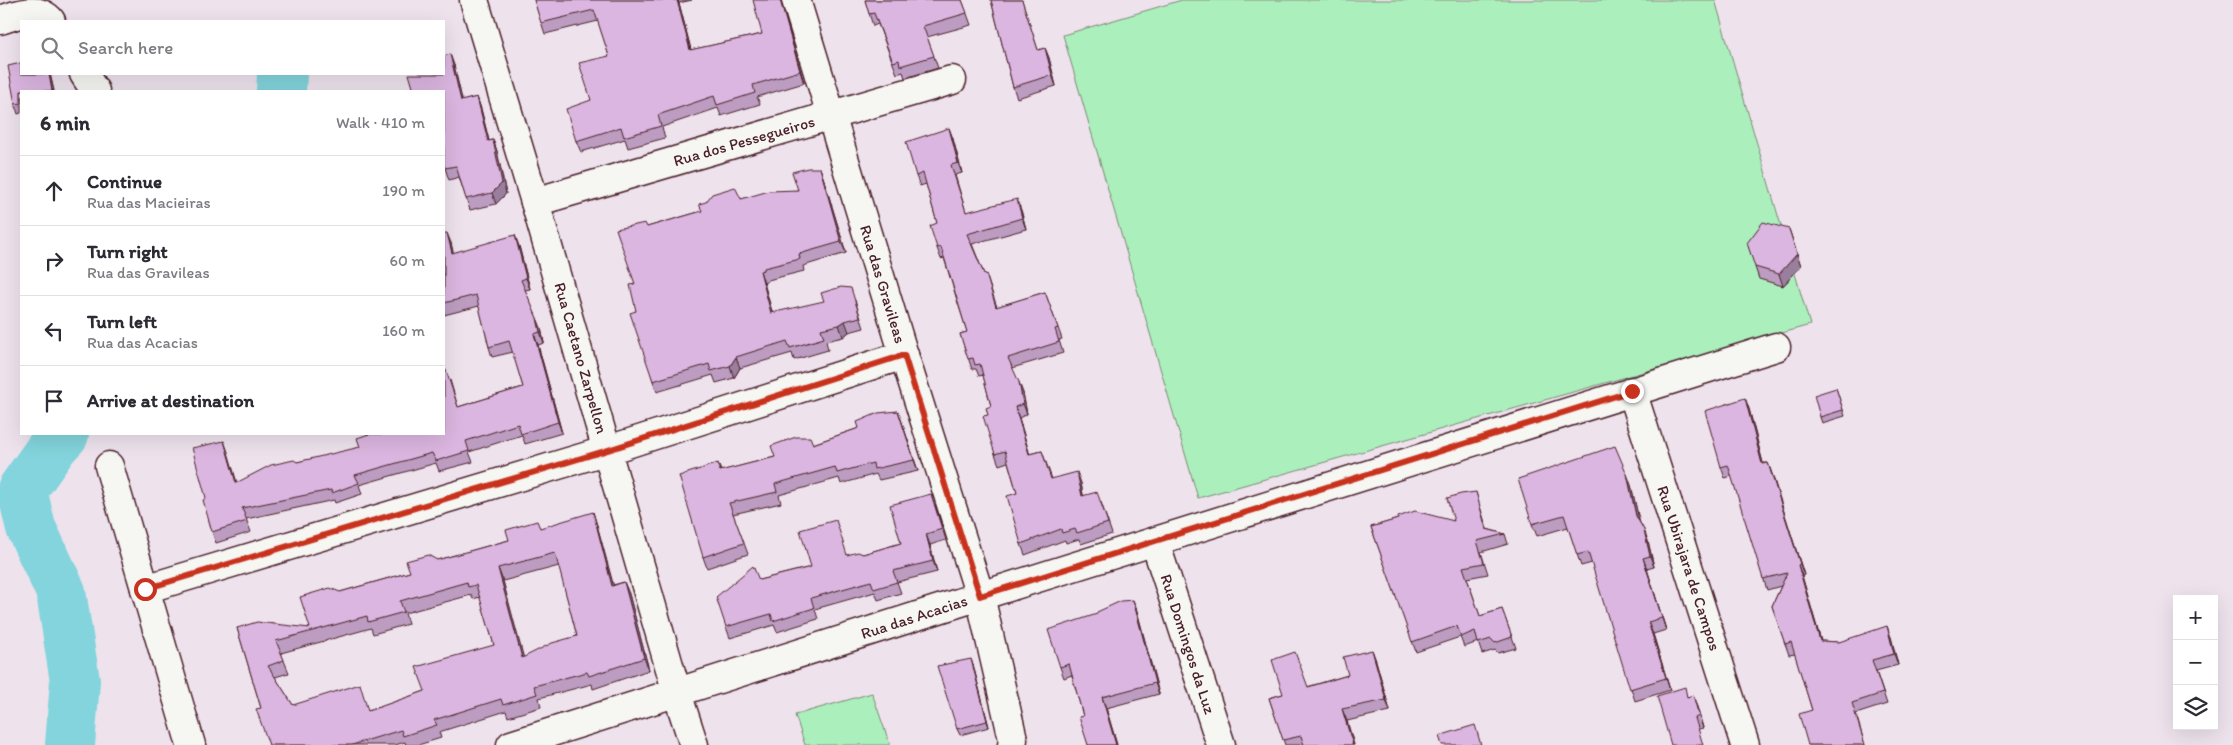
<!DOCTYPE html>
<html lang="en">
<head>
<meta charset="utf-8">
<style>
	:root { --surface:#fff; --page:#f7f7f7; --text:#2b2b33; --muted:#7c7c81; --line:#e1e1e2 }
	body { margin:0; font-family:Itim,sans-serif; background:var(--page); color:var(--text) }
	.controls { position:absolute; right:15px; bottom:15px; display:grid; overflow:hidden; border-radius:0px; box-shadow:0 5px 20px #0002 }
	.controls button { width:45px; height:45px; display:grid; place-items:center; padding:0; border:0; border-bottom:1px solid var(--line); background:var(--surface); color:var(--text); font:25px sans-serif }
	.stop { position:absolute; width:15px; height:15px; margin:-11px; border:4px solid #c8321e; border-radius:50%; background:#fff }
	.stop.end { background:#c8321e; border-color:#fff; box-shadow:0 1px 5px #0008 }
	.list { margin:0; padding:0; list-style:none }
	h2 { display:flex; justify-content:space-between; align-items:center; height:65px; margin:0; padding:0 20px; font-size:21px }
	h2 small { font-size:16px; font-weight:400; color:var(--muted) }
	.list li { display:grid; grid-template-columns:32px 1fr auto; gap:15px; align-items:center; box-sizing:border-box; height:70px; padding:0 20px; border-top:1px solid var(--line) }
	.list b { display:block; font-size:19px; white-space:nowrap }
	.list p { margin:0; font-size:16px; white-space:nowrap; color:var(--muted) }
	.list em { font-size:16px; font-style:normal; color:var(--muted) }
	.icon { flex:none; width:28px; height:28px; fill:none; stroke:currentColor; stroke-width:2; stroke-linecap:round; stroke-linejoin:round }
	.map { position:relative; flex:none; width:2233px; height:745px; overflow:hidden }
	.search { position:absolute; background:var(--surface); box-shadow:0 5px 20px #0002; left:20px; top:20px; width:425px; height:55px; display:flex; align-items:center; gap:12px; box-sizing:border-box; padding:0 18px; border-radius:0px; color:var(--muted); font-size:19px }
	.panel { position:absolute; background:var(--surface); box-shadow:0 5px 20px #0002; left:20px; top:90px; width:425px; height:345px; border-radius:0px }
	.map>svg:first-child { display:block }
</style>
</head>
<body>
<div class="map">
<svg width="2233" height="745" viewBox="0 0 2233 745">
	<rect width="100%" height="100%" fill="#eee3ed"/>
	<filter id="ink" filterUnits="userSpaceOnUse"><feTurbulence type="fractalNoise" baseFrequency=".02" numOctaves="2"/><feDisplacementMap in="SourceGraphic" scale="10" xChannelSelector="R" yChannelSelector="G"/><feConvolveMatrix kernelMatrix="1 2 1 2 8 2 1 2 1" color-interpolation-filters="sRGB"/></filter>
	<g filter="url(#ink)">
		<g fill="#abf0bc" stroke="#7a8874">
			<polygon points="1182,0 1715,0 1810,325 1198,498 1063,35"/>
			<polygon points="872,693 890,745 805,745 795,715"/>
		</g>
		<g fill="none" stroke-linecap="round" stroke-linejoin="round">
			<g stroke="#83d4dc" stroke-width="50">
				<polyline points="281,91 282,74"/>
				<polyline points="64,434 53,446 22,490 31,528 61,592 75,681 70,745"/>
			</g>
			<g stroke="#4a1f2b" stroke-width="31">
				<g id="minor">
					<polyline points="474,0 535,202 677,693 694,745"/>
					<polyline points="796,0 904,355 980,596 1013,739 1012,745"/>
					<path d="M0,20C17,15 38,5 51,21"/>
					<polyline points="84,74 95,91"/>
					<polyline points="535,202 952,80"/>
					<polyline points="1632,391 1745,745"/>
					<polyline points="109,466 191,745"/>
					<polyline points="1155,542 1221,745"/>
					<polyline points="145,589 608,450 904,355"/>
					<polyline points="511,745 980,596 1776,347"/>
				</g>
			</g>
			<use href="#minor" stroke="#f6f6f2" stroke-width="28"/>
		</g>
		<g fill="#bc9dc1" stroke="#4a1f2b" fill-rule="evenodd">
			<polygon points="534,0 692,0 679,3 691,50 762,34 780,0 804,83 757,97 760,104 721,116 718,108 662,127 665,138 628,148 625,139 581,152 576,141 591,100 609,56 598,21 545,34"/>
			<polygon points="865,0 962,0 971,25 927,37 938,68 905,78 903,72 897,74 878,24 873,26"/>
			<polygon points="991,0 1022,0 1038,50 1045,48 1049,58 1056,86 1017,98 1013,87"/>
			<polygon points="454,65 462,101 477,97 481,109 489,141 493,140 497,151 506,194 496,204 470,210 459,177 449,180 445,168"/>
			<polygon points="21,74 50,74 54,91 21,91 21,113 18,114 15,104"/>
			<polygon points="949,128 953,139 962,173 955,175 966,212 1021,210 1026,229 972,244 984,274 986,274 997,307 1045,292 1062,339 1059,340 1063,353 1012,368 1023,393 1027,414 1019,418 1029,454 1042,451 1052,479 1081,483 1083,495 1101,502 1112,534 1081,544 1079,539 1066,543 1065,540 1025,555 1021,544 1017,493 1008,462 999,465 995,454 988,415 991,406 983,375 979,376 976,369 972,369 960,334 967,332 944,258 941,259 937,248 937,223 926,184 920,186 916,176"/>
			<polygon points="820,168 824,180 846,253 803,266 804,271 768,280 768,281 764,283 772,313 855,300 864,328 849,332 843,337 826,341 828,350 794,360 792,353 740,368 734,378 716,383 713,375 657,392 653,381 636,311 635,284 647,227 702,211 741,199 798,190"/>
			<polygon points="1789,229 1801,266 1783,286 1759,279 1755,267"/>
			<polygon points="444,233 451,243 453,253 519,246 530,289 525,290 541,328 544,343 538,345 562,433 525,444 522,435 469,452 473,462 439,471 436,463 359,485 362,494 335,503 334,500 246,519 251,532 216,543 212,532 206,498 224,441 236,483 297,462 444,434 450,380 458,407 523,387 513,352 492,357 489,347 479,306 444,315"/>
			<polygon points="1836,388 1845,416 1822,423 1820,417"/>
			<polygon points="1745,398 1749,409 1763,463 1768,463 1772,474 1804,575 1802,576 1821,641 1839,642 1891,637 1898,665 1876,671 1887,704 1856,714 1865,745 1808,745 1812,710 1795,654 1789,655 1772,606 1781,586 1767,590 1732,476 1725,478 1721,467"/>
			<polygon points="898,411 918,471 879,480 876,474 841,484 839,478 779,495 781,503 733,514 748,554 707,568 703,557 718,463 721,471 775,457 859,428"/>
			<polygon points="1631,485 1639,521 1644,530 1648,541 1654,567 1647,569 1666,630 1653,634 1670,690 1635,701 1592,563 1581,566 1568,527 1537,536 1532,524"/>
			<polygon points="1476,492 1479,503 1487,529 1505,534 1508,544 1481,552 1488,574 1467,578 1480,616 1502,609 1516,648 1498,653 1495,650 1482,654 1478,642 1464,647 1460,637 1416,652 1371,527 1398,519 1454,521"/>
			<polygon points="935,505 946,540 930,545 937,572 897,582 901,593 878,600 875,592 815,609 818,619 777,632 774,625 730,638 726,627 759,580 811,567 847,555 863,554 901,543"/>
			<path d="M597,525L613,585L624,582L629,594L649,670L593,689L592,684L539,698L541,707L508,717L506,711L439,732L441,738L418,745H406L405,742L395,745H269L261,708L237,628H310L340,592L410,572L437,560L509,540L540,528ZM559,566L577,636L523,658L503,581ZM471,595L473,599L480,597L494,645L425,691L369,711L293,705L275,677L289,673L281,653L371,628L373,634L408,624L405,613Z"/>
			<polygon points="1133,600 1137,611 1159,694 1106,708 1117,745 1088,745 1083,716 1072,675 1064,678 1060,667 1097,614"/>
			<polygon points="1372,650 1376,661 1390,711 1347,721 1354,745 1285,745 1269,698 1348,675"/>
			<polygon points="973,665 989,727 960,735 957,729"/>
			<polygon points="1688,696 1697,707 1703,728 1699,729 1671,745"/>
		</g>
		<g fill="#997f9d" stroke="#4a1f2b">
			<polygon points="677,0 678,0 679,3 694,61 690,50"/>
			<polygon points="780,0 804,83 800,71"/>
			<polygon points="1045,48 1049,58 1056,86 1052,75"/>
			<polygon points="450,54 454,65 465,112 461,101"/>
			<polygon points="49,74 50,74 54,91 52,91"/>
			<polygon points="477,97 481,109 492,152 488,141"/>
			<polygon points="949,128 953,139 962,173 958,163"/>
			<polygon points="493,140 497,151 506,194 496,204 492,193"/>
			<polygon points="820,168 824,180 846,253 841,242"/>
			<polygon points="1017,199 1021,210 1026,229 1022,218"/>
			<polygon points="1789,229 1801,266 1783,286 1779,274"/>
			<polygon points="447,233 451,243 456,264 452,253"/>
			<polygon points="515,235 519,246 530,289 526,278"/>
			<polygon points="760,271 764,283 776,325 771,313"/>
			<polygon points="537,318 541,328 544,343 540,332"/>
			<polygon points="845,321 849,332 843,337 839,325"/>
			<polygon points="534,334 538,345 562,433 558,422"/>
			<polygon points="736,357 740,368 734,378 730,366"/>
			<polygon points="1019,382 1023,393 1027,414 1023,404"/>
			<polygon points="1745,398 1749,409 1766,475 1762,464"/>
			<polygon points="1015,407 1019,418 1033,465 1029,454"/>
			<polygon points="898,411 902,422 918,471 914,460"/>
			<polygon points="224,441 228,452 240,493 236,483"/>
			<polygon points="1768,463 1772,474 1804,575 1800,564"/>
			<polygon points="1077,472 1081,483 1085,506 1082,496"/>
			<polygon points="1627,474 1631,485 1641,528 1636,516"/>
			<polygon points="593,512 597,525 617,598 612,586"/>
			<polygon points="1644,530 1648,541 1654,567 1650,556"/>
			<polygon points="926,534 930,545 937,572 933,561"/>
			<polygon points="1643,558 1647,569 1666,630 1662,618"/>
			<polygon points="1798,565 1802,576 1824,652 1820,641"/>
			<polygon points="498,568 503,581 527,670 522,658"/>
			<polygon points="624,582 629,594 649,670 644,658"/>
			<polygon points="1133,600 1137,611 1159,694 1155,683"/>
			<polygon points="1648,622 1653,634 1670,690 1666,678"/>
			<polygon points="1887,626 1891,637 1898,665 1894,654"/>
			<polygon points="1372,650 1376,661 1390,711 1386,700"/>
			<polygon points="971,659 973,665 989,727 987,721"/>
			<polygon points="1693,695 1697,707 1703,728 1699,716"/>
			<polygon points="1102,697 1106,708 1117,745 1116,745"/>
			<polygon points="1342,709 1347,721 1354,745 1353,745"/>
		</g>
		<g fill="#dbb6e0" stroke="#4a1f2b" fill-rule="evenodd">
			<polygon points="534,0 677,0 690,50 762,34 753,0 780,0 800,71 753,85 755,93 717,105 714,96 658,115 661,126 624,137 621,127 576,141 566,109 591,100 579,63 609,56 594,10 541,23"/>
			<polygon points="865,0 962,0 967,13 923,26 934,56 900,66 899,60 893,62 874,13 869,14"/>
			<polygon points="991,0 1022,0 1038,50 1045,48 1052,75 1013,87"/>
			<polygon points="450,54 461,101 477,97 488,141 493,140 502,183 492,193 466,199 456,166 445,168 444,164 444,91 414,91 409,74 444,74 444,56"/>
			<polygon points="21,63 21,74 49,74 52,91 21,91 21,103 15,104 8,66"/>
			<polygon points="949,128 958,163 951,165 966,212 1017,199 1022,218 967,234 984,274 986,274 996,307 1045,292 1058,328 1055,329 1059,342 1008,358 1019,382 1023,404 1015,407 1029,454 1042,451 1051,479 1077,472 1082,496 1097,492 1108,523 1077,533 1075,529 1062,533 1061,529 1021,544 1007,496 1017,493 1005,451 995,454 983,416 988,415 986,408 991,406 980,364 975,365 973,358 968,359 960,334 967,332 941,247 937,248 930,226 937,223 923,173 916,176 906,142"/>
			<polygon points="808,168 820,168 841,242 799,254 800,259 764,268 764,270 760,271 771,313 824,301 821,293 841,287 851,288 860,317 845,321 839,325 821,329 824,338 790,348 787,341 736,357 730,366 711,371 709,364 653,381 630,313 636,311 630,285 635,284 616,229 645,223 647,227 702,211 699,204 706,202 712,194 735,187 741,199 769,191 798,190 792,172"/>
			<polygon points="1763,222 1789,229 1797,254 1779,274 1755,267 1747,243"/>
			<polygon points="444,233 447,233 452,253 515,235 526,278 521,280 537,318 540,332 534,334 558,422 521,434 518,424 466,441 469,451 436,461 432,453 355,475 359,483 332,493 331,490 242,508 247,521 212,532 203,500 206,498 192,448 224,441 236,483 271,465 294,460 297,462 360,447 357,438 369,434 444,434 444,370 446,370 458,407 523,387 509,341 489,347 476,295 444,303"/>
			<polygon points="1836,388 1843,410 1820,417 1814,395"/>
			<polygon points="1745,398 1762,464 1768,463 1800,564 1798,565 1820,641 1839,642 1887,626 1894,654 1872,660 1883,693 1852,703 1865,745 1808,745 1799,714 1812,710 1791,642 1785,644 1772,606 1787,573 1763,579 1728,465 1721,467 1705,411"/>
			<polygon points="898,411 914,460 874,469 873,463 837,473 835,467 775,484 777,492 729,503 744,543 703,557 679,476 718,463 720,471 775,457 771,446 796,437 810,437 813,444 859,428 857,422 878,413"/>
			<polygon points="1615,446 1627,474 1636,516 1644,530 1650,556 1643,558 1662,618 1648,622 1666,678 1630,689 1588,552 1577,555 1564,515 1532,524 1518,479"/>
			<polygon points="1476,492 1486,529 1505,534 1477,541 1484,563 1463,567 1480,616 1502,609 1512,637 1495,643 1491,639 1478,643 1475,631 1461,637 1457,626 1412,642 1371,527 1398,519 1398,517 1415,511 1454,521 1447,498 1461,494"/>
			<polygon points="931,494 942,529 926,534 933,561 893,571 897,582 874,589 871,581 811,598 814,608 773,621 771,614 726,627 716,597 753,566 759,580 811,567 800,530 836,520 847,555 858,552 863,554 901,543 890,505"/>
			<path d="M593,512L612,586L624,582L644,658L589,676L587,672L534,686L537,694L503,705L501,699L434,720L437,725L403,736L401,730L352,745H269L256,709L261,708L237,628L257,622L310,628L300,597L330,588L340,592L410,572L406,561L428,555L437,560L509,540L506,530L537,521L540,528ZM555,553L577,636L552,643L522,658L498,568ZM467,582L468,587L476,585L494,645L416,667L425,691L368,711L360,684L293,705L268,666L284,660L276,641L367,616L368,622L404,612L400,601Z"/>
			<polygon points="1133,600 1155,683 1102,697 1116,745 1088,745 1079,717 1083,716 1069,664 1060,667 1048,630 1097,614 1097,612 1121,601"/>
			<polygon points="1372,650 1386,700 1342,709 1353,745 1304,745 1301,736 1283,740 1269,698 1283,694 1272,660 1295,652 1308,687 1348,675 1343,657"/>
			<polygon points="971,659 987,721 957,729 937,666"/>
			<polygon points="1685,687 1687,697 1693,695 1699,716 1695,718 1703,745 1671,745 1657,696"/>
			<polygon points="1475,725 1481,745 1442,745 1439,736"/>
		</g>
	</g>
	<g fill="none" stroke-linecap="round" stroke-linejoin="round" filter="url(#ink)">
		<polyline stroke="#c8321e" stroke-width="6" points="145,589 608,450 904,355 980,596 1632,391"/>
	</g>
	<g text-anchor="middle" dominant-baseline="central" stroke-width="4" stroke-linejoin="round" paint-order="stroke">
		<g font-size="16" fill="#4a1f2b" stroke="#f6f6f2">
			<text transform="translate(744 141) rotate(-16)">Rua dos Pessegueiros</text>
			<text transform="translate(883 284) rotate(73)">Rua das Gravileas</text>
			<text transform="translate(581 358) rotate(74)">Rua Caetano Zarpellon</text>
			<text transform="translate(1689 568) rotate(72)">Rua Ubirajara de Campos</text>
			<text transform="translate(914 617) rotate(-18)">Rua das Acacias</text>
			<text transform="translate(1188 644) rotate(72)">Rua Domingos da Luz</text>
		</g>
	</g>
</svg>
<div class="controls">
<button>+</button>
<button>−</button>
<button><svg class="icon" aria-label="layers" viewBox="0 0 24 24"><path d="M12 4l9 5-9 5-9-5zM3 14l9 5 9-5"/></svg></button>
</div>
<div class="stop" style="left:145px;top:589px"></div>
<div class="stop end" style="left:1632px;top:391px"></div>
<div class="search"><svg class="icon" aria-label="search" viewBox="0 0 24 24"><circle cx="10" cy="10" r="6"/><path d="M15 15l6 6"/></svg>Search here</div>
<section class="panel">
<h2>6 min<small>Walk · 410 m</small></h2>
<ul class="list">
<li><svg class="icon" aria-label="ahead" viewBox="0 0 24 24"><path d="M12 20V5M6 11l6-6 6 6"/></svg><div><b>Continue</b><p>Rua das Macieiras</p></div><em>190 m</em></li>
<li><svg class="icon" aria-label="right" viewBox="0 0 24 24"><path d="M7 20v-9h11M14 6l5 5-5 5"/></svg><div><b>Turn right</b><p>Rua das Gravileas</p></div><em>60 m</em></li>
<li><svg class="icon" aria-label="left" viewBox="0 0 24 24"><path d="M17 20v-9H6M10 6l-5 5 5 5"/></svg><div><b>Turn left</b><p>Rua das Acacias</p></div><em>160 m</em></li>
<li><svg class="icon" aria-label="arrive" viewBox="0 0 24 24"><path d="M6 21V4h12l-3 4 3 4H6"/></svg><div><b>Arrive at destination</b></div></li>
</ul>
</section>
</div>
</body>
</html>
